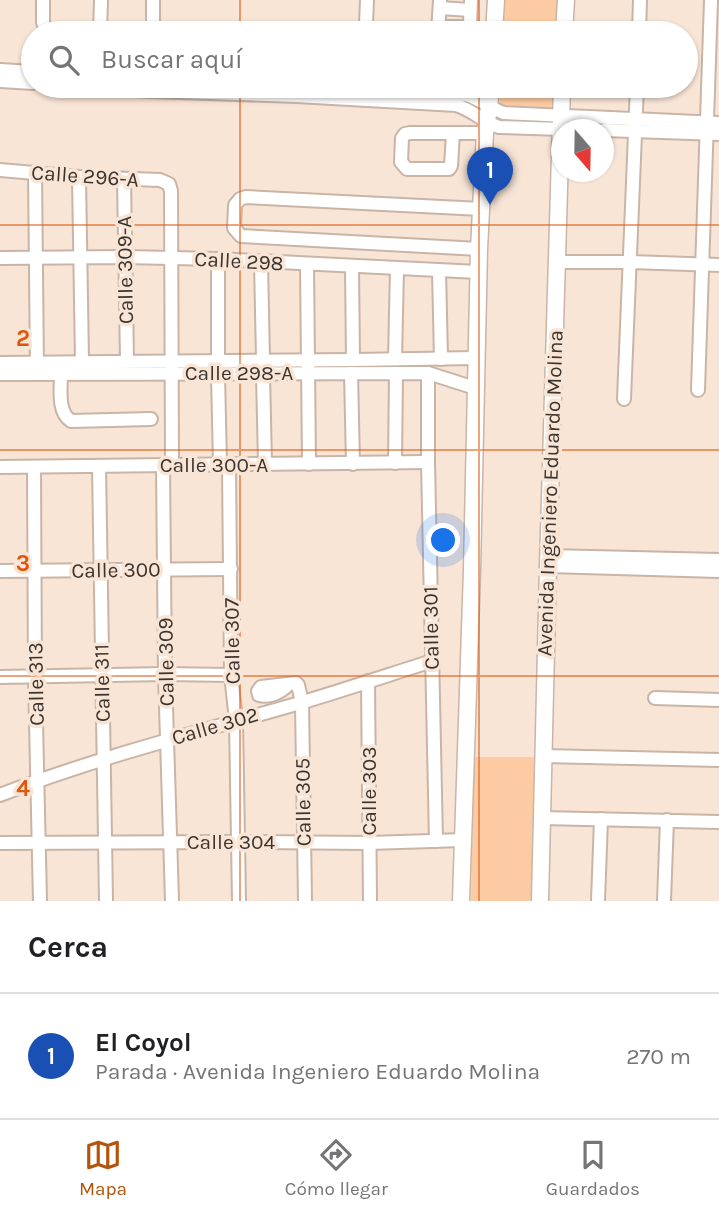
<!DOCTYPE html>
<html lang="es">
<head>
<meta charset="utf-8">
<style>
	:root { --surface:#fff; --page:#f2f2f2; --text:#202124; --muted:#757577; --line:#e0e0e0; --accent:#b45309 }
	body { margin:0; font-family:Karla,sans-serif; background:var(--page); color:var(--text) }
	.compass { position:absolute; left:551px; top:119px; width:63px; height:63px; border-radius:50%; background:var(--surface); box-shadow:0 2px 5px #0004; rotate:160deg }
	.you { position:absolute; left:444px; top:541px; width:24px; height:24px; margin:-18px; border:5px solid #fff; border-radius:50%; background:#1a73e8; box-shadow:0 0 0 10px #1a73e833 }
	.badge { display:grid; place-items:center; width:46px; height:46px; border-radius:50%; background:var(--accent); color:#fff; font-size:23px; font-weight:700 }
	.pin { position:absolute; translate:-50% -58px; filter:drop-shadow(0 2px 4px #0008) }
	.pin::after { content:''; position:absolute; top:37px; width:24px; height:21px; background:inherit; clip-path:polygon(0 0,100% 0,50% 100%) }
	.list { margin:0; padding:0; list-style:none }
	h2 { display:flex; justify-content:space-between; align-items:center; height:91px; margin:0; padding:0 28px; font-size:30px }
	h2 small { font-size:23px; font-weight:400; color:var(--muted) }
	.list li { display:grid; grid-template-columns:46px 1fr auto; gap:21px; align-items:center; box-sizing:border-box; height:126px; padding:0 28px; border-top:2px solid var(--line) }
	.list b { display:block; font-size:26px; white-space:nowrap }
	.list p { margin:0; font-size:23px; white-space:nowrap; color:var(--muted) }
	.list em { font-size:23px; font-style:normal; color:var(--muted) }
	.icon { flex:none; width:38px; height:38px; fill:none; stroke:currentColor; stroke-width:2; stroke-linecap:round; stroke-linejoin:round }
	.map { position:relative; flex:none; width:719px; height:901px; overflow:hidden }
	.search { position:absolute; background:var(--surface); box-shadow:0 2px 5px #0004; left:21px; right:21px; top:21px; height:77px; display:flex; align-items:center; gap:18px; box-sizing:border-box; padding:0 24px; border-radius:38px; color:var(--muted); font-size:26px }
	.sheet { height:217px; background:var(--surface) }
	nav { display:flex; justify-content:space-around; align-items:center; box-sizing:border-box; height:98px; border-top:2px solid var(--line); background:var(--surface); font-size:19px; color:var(--muted) }
	nav a { display:grid; justify-items:center; gap:4px }
	nav .on { color:var(--accent) }
	.map>svg:first-child { display:block }
</style>
</head>
<body>
<div class="map">
<svg width="719" height="901" viewBox="0 0 719 901">
	<rect width="100%" height="100%" fill="#f8e5d6"/>
	<g fill="#fdcba3">
		<polygon points="503,0 561,0 559,33 502,33"/>
		<polygon points="501,86 557,86 556,108 500,105"/>
		<polygon points="474,757 535,757 531,901 471,901"/>
	</g>
	<g fill="none" stroke-linecap="round" stroke-linejoin="round">
		<g stroke="#c8b5a7" stroke-width="16">
			<g id="minor">
				<polyline points="367,0 366,24 370,33"/>
				<polyline points="440,8 470,10"/>
				<polyline points="43,23 43,0"/>
				<polyline points="439,27 467,27 470,24 471,0"/>
				<polyline points="100,33 101,0"/>
				<polyline points="153,33 153,0"/>
				<polyline points="438,33 440,0"/>
				<polyline points="639,33 640,0"/>
				<polyline points="0,70 33,72"/>
				<polyline points="0,81 33,83"/>
				<path d="M67,86L151,91L296,96L456,105C473,110 483,122 499,127L593,130"/>
				<path d="M322,86L466,95C480,99 490,108 504,113L719,123"/>
				<polyline points="604,130 719,134"/>
				<polyline points="453,133 451,166 449,169 407,169 401,162 402,138 405,134 410,133 485,133"/>
				<polyline points="0,170 79,177 160,180 169,184 171,191 172,465"/>
				<polyline points="35,172 37,370"/>
				<polyline points="79,177 82,361"/>
				<polyline points="124,179 127,361"/>
				<polyline points="479,249 241,236 234,228 235,205 240,199 246,197 481,209"/>
				<polyline points="0,258 125,257 218,259 478,272"/>
				<polyline points="218,259 218,361"/>
				<polyline points="261,262 263,360"/>
				<polyline points="557,262 630,262 719,265"/>
				<polyline points="307,264 309,464"/>
				<polyline points="352,267 353,360"/>
				<polyline points="439,270 441,359"/>
				<polyline points="395,359 397,269"/>
				<polyline points="0,363 353,360 476,358"/>
				<path d="M61,373C61,388 57,412 71,421L151,419"/>
				<polyline points="351,373 353,464"/>
				<polyline points="428,373 428,462 436,841"/>
				<polyline points="0,374 428,373 475,388"/>
				<polyline points="263,374 265,464"/>
				<polyline points="218,375 220,464"/>
				<polyline points="698,390 711,0"/>
				<polyline points="624,399 637,86"/>
				<polyline points="395,463 396,373"/>
				<polyline points="163,465 165,674 172,901"/>
				<polyline points="229,465 231,675 236,720 239,901"/>
				<polyline points="99,466 106,901"/>
				<polyline points="0,467 428,462"/>
				<polyline points="34,467 35,677 40,901"/>
				<polyline points="548,556 719,560"/>
				<polyline points="548,566 719,571"/>
				<polyline points="0,571 231,569"/>
				<polyline points="0,677 165,674 231,675"/>
				<polyline points="368,681 370,901"/>
				<path d="M289,684C281,692 270,698 259,695L258,691L261,687L296,683L298,685L302,702L305,901"/>
				<polyline points="655,698 719,700"/>
				<polyline points="543,756 719,760"/>
				<path d="M0,795C98,757 199,732 300,703C344,690 388,675 432,661"/>
				<polyline points="542,818 719,822"/>
				<polyline points="0,843 238,842 369,843 463,840"/>
				<polyline points="598,901 601,819"/>
				<polyline points="664,901 667,820"/>
			</g>
		</g>
		<g stroke="#c8b5a7" stroke-width="19">
			<g id="major">
				<polyline points="494,33 496,0"/>
				<polyline points="564,33 566,0"/>
				<polyline points="461,901 472,570 479,249 485,133 489,108 491,86"/>
				<polyline points="540,901 548,566 562,86"/>
			</g>
		</g>
		<use href="#minor" stroke="#fff" stroke-width="12"/>
		<use href="#major" stroke="#fff" stroke-width="16"/>
	</g>
	<path fill="none" stroke="#df570e" stroke-width="2" stroke-opacity="0.55" d="M240,0V33M479,0V33M240,86V901M479,86V901M0,225H719M0,450H719M0,676H719"/>
	<g text-anchor="middle" dominant-baseline="central" stroke-width="7" stroke-linejoin="round" paint-order="stroke">
		<g font-size="21" fill="#3c342e" stroke="#f8e5d6">
			<text transform="translate(85 176) rotate(4)">Calle 296-A</text>
			<text transform="translate(239 261) rotate(3)">Calle 298</text>
			<text transform="translate(125 270) rotate(-91)">Calle 309-A</text>
			<text x="239" y="373">Calle 298-A</text>
			<text x="214" y="465">Calle 300-A</text>
			<text transform="translate(550 493) rotate(-88)">Avenida Ingeniero Eduardo Molina</text>
			<text transform="translate(116 570) rotate(-1)">Calle 300</text>
			<text transform="translate(431 628) rotate(-91)">Calle 301</text>
			<text transform="translate(232 641) rotate(-91)">Calle 307</text>
			<text transform="translate(166 662) rotate(-91)">Calle 309</text>
			<text transform="translate(102 683) rotate(-91)">Calle 311</text>
			<text transform="translate(36 684) rotate(-91)">Calle 313</text>
			<text transform="translate(215 726) rotate(-16)">Calle 302</text>
			<text transform="translate(369 791) rotate(-90)">Calle 303</text>
			<text transform="translate(303 802) rotate(-91)">Calle 305</text>
			<text x="231" y="842">Calle 304</text>
		</g>
	</g>
	<g font-size="23" text-anchor="middle" font-weight="bold" fill="#df570e" stroke="#f8e5d6" stroke-width="7" stroke-linejoin="round" paint-order="stroke">
		<text x="23" y="346">2</text>
		<text x="23" y="571">3</text>
		<text x="23" y="796">4</text>
	</g>
</svg>
<svg class="compass" viewBox="-18 -18 36 36"><path d="M0-13l5 13h-10z" fill="#e53935"/><path d="M0 13l5-13h-10z" fill="#757577"/></svg>
<div class="you"></div>
<div class="pin badge" style="left:490px;top:205px;background:#1a4fb4">1</div>
<div class="search"><svg class="icon" aria-label="search" viewBox="0 0 24 24"><circle cx="10" cy="10" r="6"/><path d="M15 15l6 6"/></svg>Buscar aquí</div>
</div>
<section class="sheet">
<h2>Cerca<small></small></h2>
<ul class="list">
<li><span class="badge" style="background:#1a4fb4">1</span><div><b>El Coyol</b><p>Parada · Avenida Ingeniero Eduardo Molina</p></div><em>270 m</em></li>
</ul>
</section>
<nav>
<a class="on"><svg class="icon" aria-label="map" viewBox="0 0 24 24"><path d="M3 6l6-2 6 2 6-2v14l-6 2-6-2-6 2zM9 4v14M15 6v14"/></svg>Mapa</a>
<a><svg class="icon" aria-label="directions" viewBox="0 0 24 24"><path d="M12 3l9 9-9 9-9-9zM9 14v-3h6M13 9l2 2-2 2"/></svg>Cómo llegar</a>
<a><svg class="icon" aria-label="saved" viewBox="0 0 24 24"><path d="M7 4h10v16l-5-4-5 4z"/></svg>Guardados</a>
</nav>
</body>
</html>
